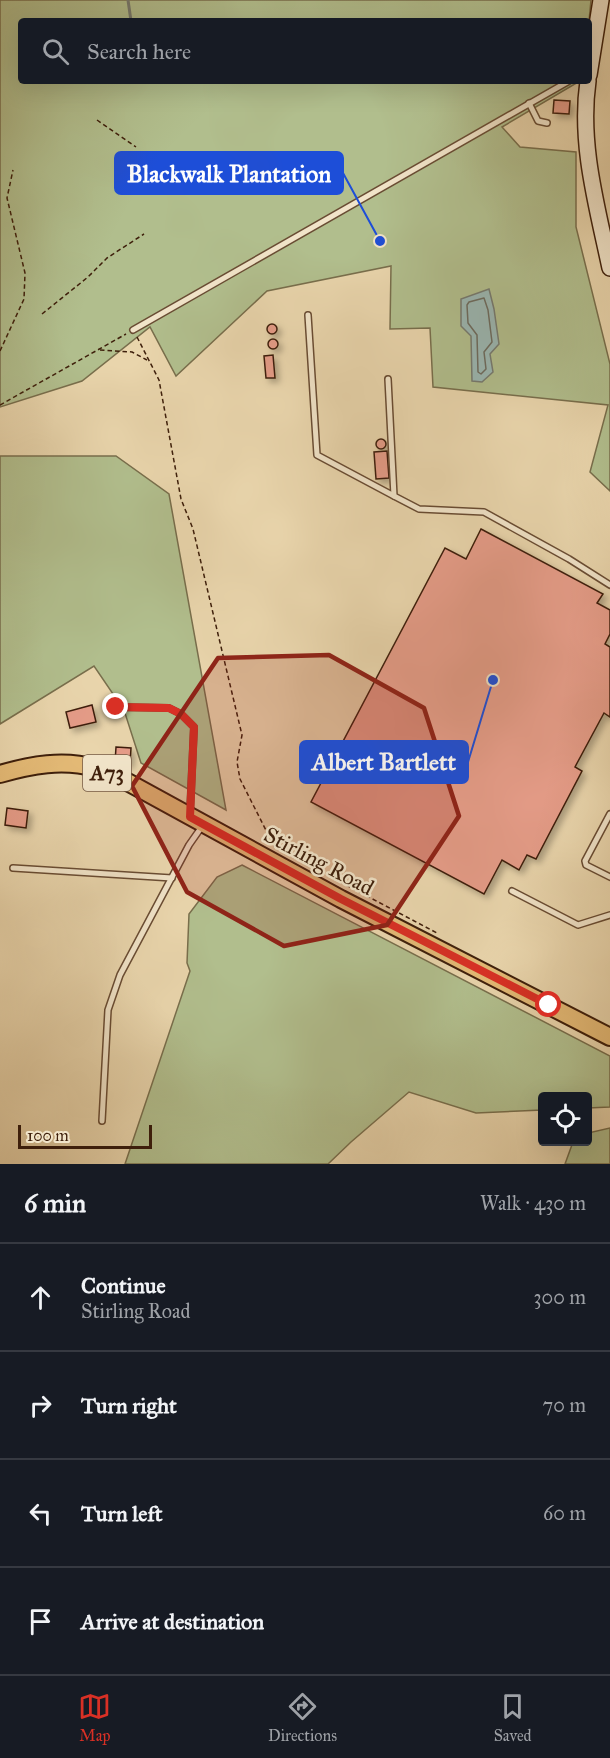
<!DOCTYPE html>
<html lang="en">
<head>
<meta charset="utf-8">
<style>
	:root { --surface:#171b24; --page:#242831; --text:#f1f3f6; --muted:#9ea1a6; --line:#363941; --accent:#d93025 }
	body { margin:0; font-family:"IM FELL Great Primer",serif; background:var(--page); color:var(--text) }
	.controls { position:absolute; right:18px; bottom:18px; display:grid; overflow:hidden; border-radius:6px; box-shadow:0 6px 24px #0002 }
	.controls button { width:54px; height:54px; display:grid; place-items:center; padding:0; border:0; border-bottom:2px solid var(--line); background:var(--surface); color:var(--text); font:30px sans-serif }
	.scale { position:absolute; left:18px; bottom:15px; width:134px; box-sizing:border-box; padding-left:6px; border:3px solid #3e1f0b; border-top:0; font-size:16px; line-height:21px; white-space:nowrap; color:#3e1f0b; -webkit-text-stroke:4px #f1e4c9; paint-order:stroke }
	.stop { position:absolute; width:18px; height:18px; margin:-14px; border:4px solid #d93025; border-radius:50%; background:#fff }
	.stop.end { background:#d93025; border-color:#fff; box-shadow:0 2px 6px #0008 }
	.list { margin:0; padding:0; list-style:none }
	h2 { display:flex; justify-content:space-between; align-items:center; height:78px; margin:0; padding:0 24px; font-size:26px }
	h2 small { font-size:20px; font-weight:400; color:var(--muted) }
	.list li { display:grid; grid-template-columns:39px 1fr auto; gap:18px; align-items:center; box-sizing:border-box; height:108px; padding:0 24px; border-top:2px solid var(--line) }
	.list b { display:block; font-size:22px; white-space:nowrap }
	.list p { margin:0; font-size:20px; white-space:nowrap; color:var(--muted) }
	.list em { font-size:20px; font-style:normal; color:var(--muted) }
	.icon { flex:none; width:33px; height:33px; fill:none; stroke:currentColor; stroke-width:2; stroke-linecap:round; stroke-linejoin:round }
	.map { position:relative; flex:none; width:610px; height:1164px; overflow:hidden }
	.search { position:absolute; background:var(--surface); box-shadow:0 6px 24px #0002; left:18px; right:18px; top:18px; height:66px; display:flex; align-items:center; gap:15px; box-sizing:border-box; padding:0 21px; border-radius:6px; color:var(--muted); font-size:22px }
	.sheet { height:510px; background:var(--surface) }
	nav { display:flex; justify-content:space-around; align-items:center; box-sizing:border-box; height:84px; border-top:2px solid var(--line); background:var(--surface); font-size:16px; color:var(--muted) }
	nav a { display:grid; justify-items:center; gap:3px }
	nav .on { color:var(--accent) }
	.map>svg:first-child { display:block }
</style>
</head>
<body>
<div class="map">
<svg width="610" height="1164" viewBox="0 0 610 1164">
	<defs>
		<filter id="shadow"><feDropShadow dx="4" dy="4" stdDeviation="3" flood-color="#0004"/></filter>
	</defs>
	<rect width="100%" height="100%" fill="#e9d5ac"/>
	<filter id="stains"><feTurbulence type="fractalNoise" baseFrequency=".00333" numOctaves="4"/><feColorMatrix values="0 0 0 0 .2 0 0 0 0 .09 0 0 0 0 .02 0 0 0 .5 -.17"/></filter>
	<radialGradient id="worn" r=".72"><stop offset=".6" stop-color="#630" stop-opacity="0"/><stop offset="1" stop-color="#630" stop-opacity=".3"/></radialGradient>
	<g fill="#b1be8d" stroke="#786e4c" stroke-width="1.5">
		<polygon points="0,0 591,0 589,21 21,21 21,81 580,81 502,127 520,147 576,152 576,227 610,364 610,491 590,472 608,405 433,387 430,328 390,329 391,266 267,291 176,376 150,327 82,381 0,407"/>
		<polygon points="0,456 116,456 169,494 226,810 141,763 124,710 94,666 0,724"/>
		<polygon points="242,865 610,1056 610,1107 588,1108 588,1096 542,1096 542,1110 476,1113 409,1092 351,1142 328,1164 125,1164 190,971 187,963 189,914 217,877"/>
		<polygon points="610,1128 610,1164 565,1164 573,1142 588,1142 588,1133"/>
	</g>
	<polygon fill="#9ab7b3" stroke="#757a70" stroke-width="1.5" points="489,289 494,309 499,344 490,354 493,372 482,382 472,381 471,336 461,326 461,299"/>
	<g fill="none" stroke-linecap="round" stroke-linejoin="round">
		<polygon stroke="#6c6b5f" stroke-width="1.5" points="484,298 488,310 492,342 484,352 486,369 481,374 478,372 477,335 468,323 467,305 469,302"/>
		<polyline stroke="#757a70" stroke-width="3" points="128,0 131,21"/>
	</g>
	<g fill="#e59c88" stroke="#3e1f0b" stroke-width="1.5" filter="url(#shadow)">
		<polygon points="554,100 570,101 569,114 553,113"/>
		<circle cx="272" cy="329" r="5"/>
		<circle cx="273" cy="344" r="5"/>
		<polygon points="273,355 275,378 266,378 264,356"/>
		<circle cx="381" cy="444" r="5"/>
		<polygon points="387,451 389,478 376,479 374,452"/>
		<polygon points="481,529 603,594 597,603 610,610 610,634 605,644 610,647 610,717 604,713 575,767 582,771 536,859 527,855 519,870 502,860 484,894 311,802 445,548 466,559"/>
		<polygon points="92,705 96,722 70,728 66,712"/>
		<polygon points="116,747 131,748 130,764 115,763"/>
		<polygon points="7,808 28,811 26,828 5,825"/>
	</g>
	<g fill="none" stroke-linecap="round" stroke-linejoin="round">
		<g stroke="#694c33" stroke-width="8">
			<g id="service">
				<polyline points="529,103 538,121 547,123"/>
				<polyline points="308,315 317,455 394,496"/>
				<polyline points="133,330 569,81"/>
				<polyline points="388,379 394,496 419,509 484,512 569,559 610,585"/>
				<polyline points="116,707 169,708 181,714 194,727 190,812"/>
				<polyline points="610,814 585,861 586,865 610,877"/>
				<polyline points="13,868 172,878"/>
				<polyline points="512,891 578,925 610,915"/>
				<polyline points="102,1121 108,1010 120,975 189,845 203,825"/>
			</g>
		</g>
		<g stroke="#3e1f0b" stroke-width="18">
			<g id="secondary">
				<polyline points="589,75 601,0"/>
				<path d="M588,81C579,144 597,206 610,268"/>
			</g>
		</g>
		<g stroke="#3e1f0b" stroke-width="20">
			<path id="primary" d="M0,774C31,765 63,759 95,768C104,770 113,775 122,779L341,899L610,1037"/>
		</g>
		<g stroke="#3e1f0b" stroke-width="1.5" stroke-dasharray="4.5 3" stroke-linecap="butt">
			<polyline points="97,120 136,147"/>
			<polyline points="42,314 88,277 107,258 144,234"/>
			<polyline points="137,337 159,380 181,499 193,529 242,735 237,762 240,779 275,848"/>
			<polyline points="100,350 132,352 147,360"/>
			<polyline points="0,351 24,299 25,273 7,198 13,170"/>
			<polyline points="0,405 126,334"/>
			<polyline points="293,857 437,933"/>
		</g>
		<use href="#service" stroke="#f1e4c9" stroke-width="5"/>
		<use href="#secondary" stroke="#f1e4c9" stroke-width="15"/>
		<use href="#primary" stroke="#e4ba76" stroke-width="16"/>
	</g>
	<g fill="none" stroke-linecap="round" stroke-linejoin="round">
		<polyline stroke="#d93025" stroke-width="8" points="116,707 169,708 181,714 194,727 190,817 341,899 549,1005"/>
	</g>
	<path fill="#8f2418" fill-opacity="0.2" stroke="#8f2418" stroke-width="4.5" stroke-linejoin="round" d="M329,655L424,708L459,816L387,925L284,946L187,892L132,786L218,658Z"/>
	<g text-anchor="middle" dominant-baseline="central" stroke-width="5" stroke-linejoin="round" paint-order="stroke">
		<rect fill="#f1e4c9" stroke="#745a44" stroke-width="1.5" x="83" y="755" width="48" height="36" rx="4.5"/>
		<g font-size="21" font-weight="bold" fill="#3e1f0b">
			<text x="107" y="773">A73</text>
		</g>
		<g font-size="22" fill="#3e1f0b" stroke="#f1e4c9">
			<text transform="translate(319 861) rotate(28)">Stirling Road</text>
		</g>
	</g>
	<path fill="none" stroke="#1d4ed8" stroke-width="2" d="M380 241L343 173M493 680L468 762"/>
	<g fill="#1d4ed8" stroke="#f1e4c9" stroke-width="2">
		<circle cx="380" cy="241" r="6"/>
		<circle cx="493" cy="680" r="6"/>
	</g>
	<g fill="#1d4ed8" stroke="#1d4ed8" stroke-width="2">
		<rect x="115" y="152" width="228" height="42" rx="6"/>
		<rect x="300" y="741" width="168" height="42" rx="6"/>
	</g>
	<g font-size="24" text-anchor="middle" font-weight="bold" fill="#fff">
		<text x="229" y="182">Blackwalk Plantation</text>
		<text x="384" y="770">Albert Bartlett</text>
	</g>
	<rect width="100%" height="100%" filter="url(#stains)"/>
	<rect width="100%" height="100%" fill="url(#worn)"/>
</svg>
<div class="controls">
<button><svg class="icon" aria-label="locate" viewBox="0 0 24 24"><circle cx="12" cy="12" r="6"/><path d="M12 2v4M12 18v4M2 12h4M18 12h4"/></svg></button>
</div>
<div class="scale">100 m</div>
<div class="stop" style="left:549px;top:1005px"></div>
<div class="stop end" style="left:116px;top:707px"></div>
<div class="search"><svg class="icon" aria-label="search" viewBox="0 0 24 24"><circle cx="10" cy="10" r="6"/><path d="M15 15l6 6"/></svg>Search here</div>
</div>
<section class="sheet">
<h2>6 min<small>Walk · 430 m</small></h2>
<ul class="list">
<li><svg class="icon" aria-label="ahead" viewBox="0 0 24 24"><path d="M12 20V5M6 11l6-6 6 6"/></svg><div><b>Continue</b><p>Stirling Road</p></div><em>300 m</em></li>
<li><svg class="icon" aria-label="right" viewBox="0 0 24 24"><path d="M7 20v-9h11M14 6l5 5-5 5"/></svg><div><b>Turn right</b></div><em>70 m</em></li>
<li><svg class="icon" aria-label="left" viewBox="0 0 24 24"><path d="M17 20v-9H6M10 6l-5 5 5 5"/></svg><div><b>Turn left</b></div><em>60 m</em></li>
<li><svg class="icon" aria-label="arrive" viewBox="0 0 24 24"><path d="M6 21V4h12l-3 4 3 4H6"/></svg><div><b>Arrive at destination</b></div></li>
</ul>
</section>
<nav>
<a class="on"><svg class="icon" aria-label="map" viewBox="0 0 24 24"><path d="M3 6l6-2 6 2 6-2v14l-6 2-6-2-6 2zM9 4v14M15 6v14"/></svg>Map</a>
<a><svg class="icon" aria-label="directions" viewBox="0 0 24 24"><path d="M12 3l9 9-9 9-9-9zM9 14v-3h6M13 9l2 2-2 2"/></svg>Directions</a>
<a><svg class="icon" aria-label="saved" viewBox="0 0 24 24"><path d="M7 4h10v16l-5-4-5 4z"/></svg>Saved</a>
</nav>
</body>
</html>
